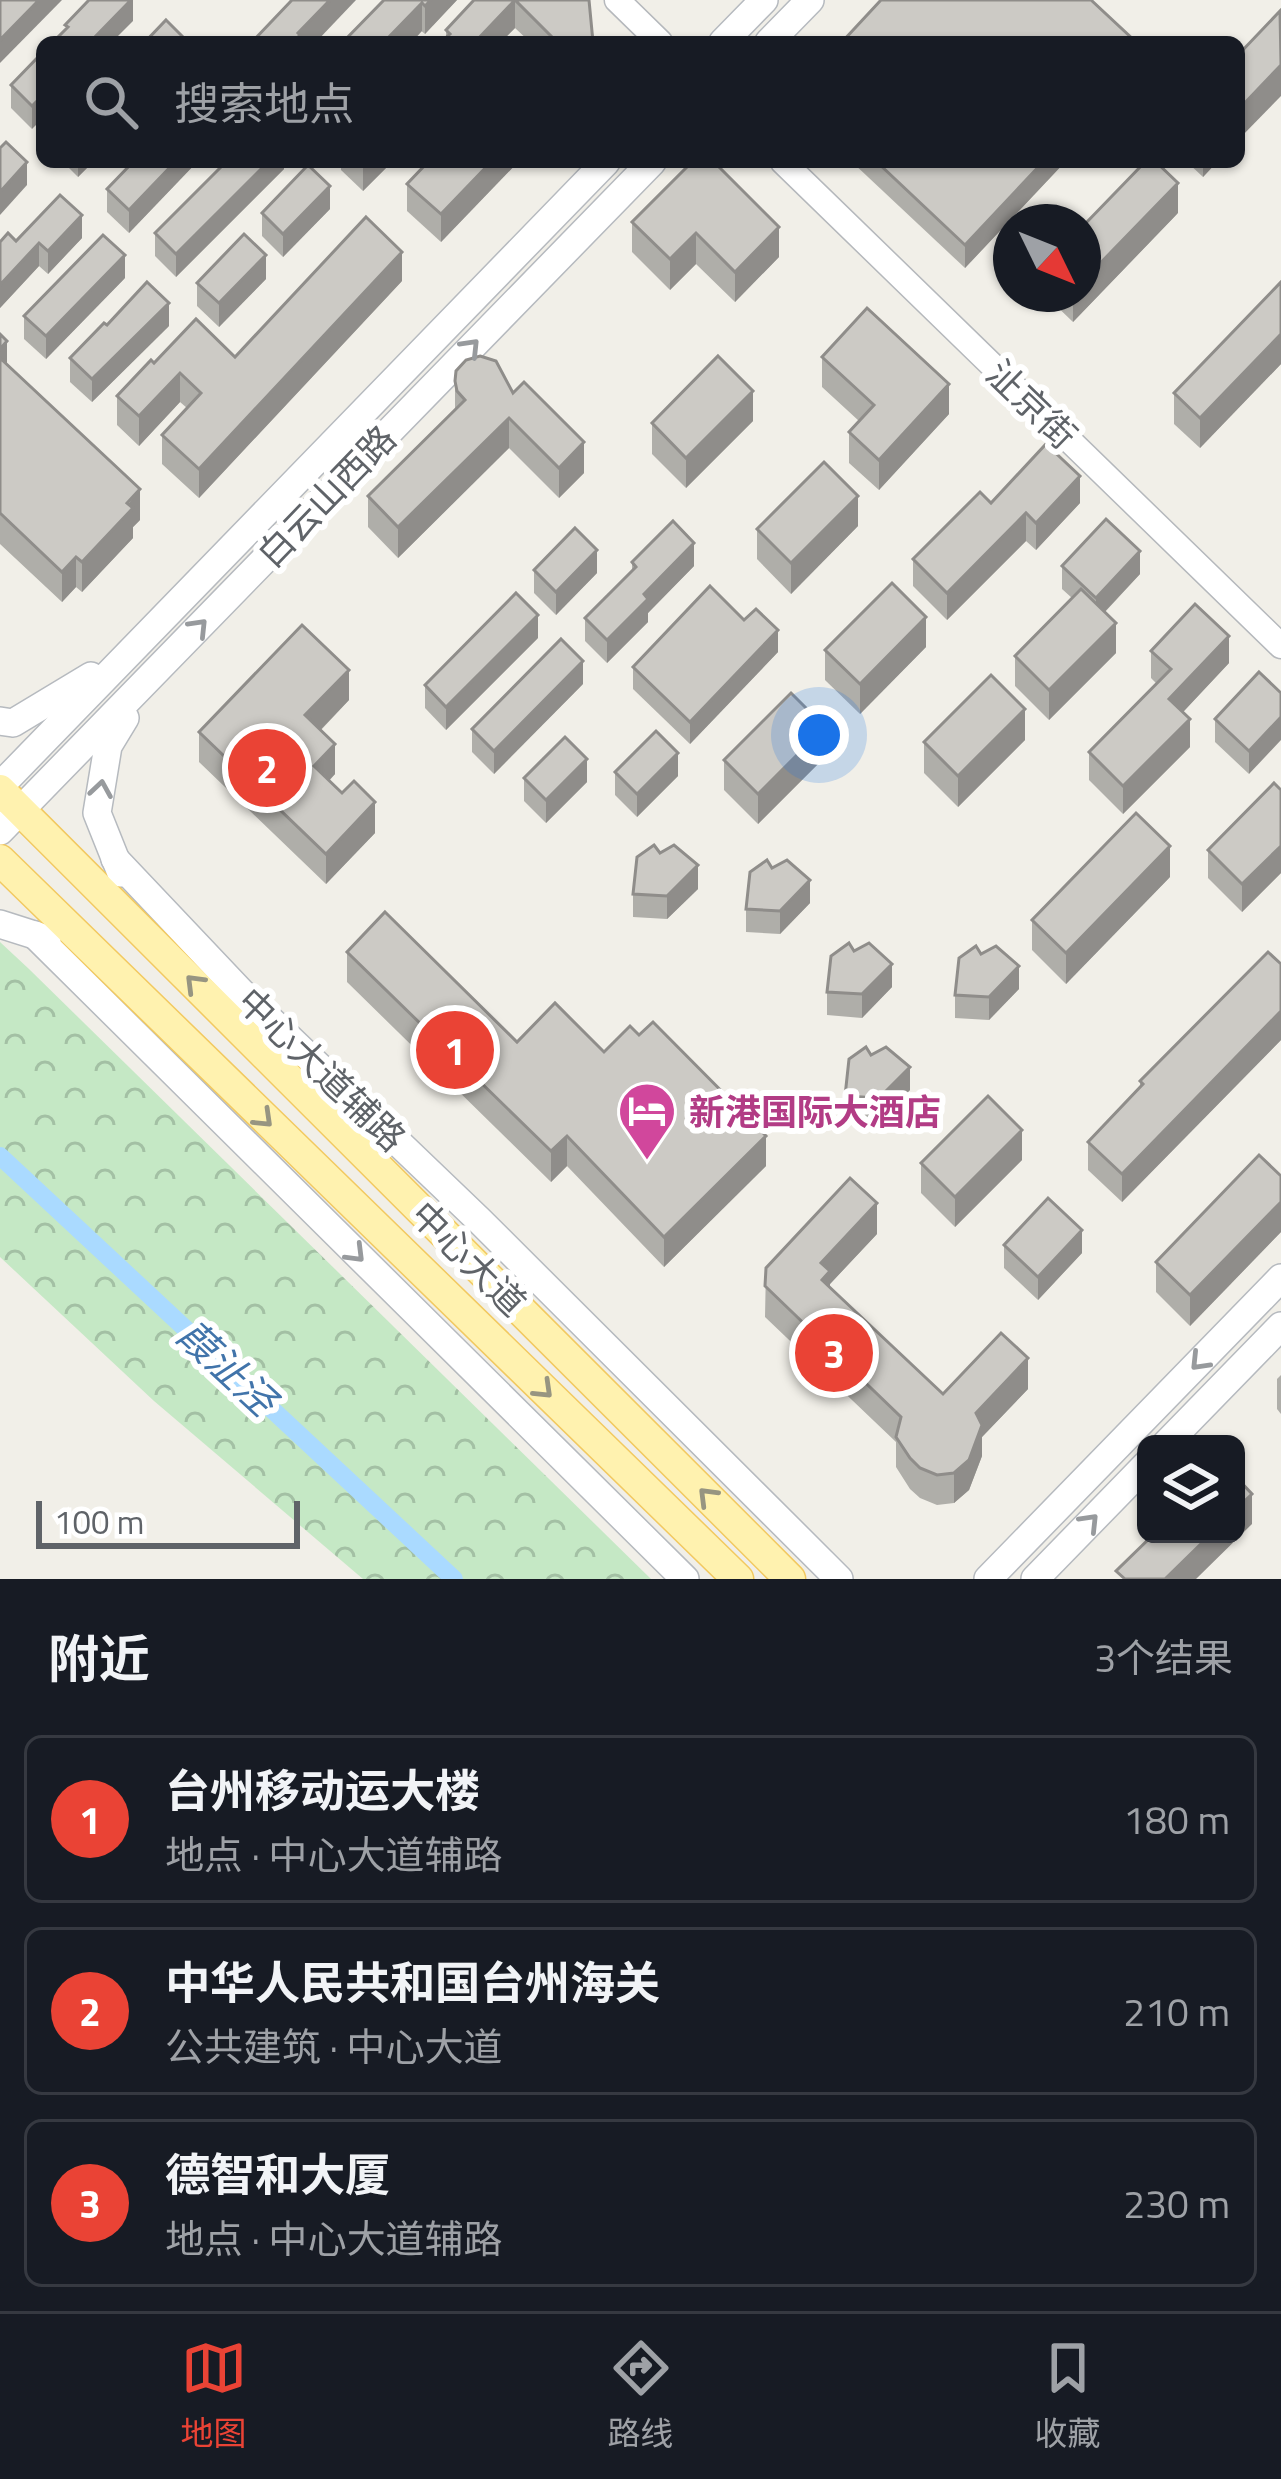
<!DOCTYPE html>
<html lang="zh">
<head>
<meta charset="utf-8">
<style>
	:root { --surface:#171b24; --page:#20242c; --text:#f1f3f6; --muted:#9ea1a6; --line:#363941; --accent:#ea4335 }
	body { margin:0; font-family:"Titillium Web","Noto Sans SC",sans-serif; background:var(--page); color:var(--text) }
	.controls { position:absolute; right:36px; bottom:36px; display:grid; overflow:hidden; border-radius:18px; box-shadow:0 3px 9px #0004 }
	.controls button { width:108px; height:108px; display:grid; place-items:center; padding:0; border:0; border-bottom:3px solid var(--line); background:var(--surface); color:var(--text); font:60px sans-serif }
	.compass { position:absolute; left:993px; top:204px; width:108px; height:108px; border-radius:50%; background:var(--surface); box-shadow:0 3px 9px #0004; rotate:133deg }
	.scale { position:absolute; left:36px; bottom:30px; width:264px; box-sizing:border-box; padding-left:12px; border:6px solid #5f6368; border-top:0; font-size:33px; line-height:42px; white-space:nowrap; color:#5f6368; -webkit-text-stroke:9px #fff; paint-order:stroke }
	.you { position:absolute; left:819px; top:735px; width:42px; height:42px; margin:-30px; border:9px solid #fff; border-radius:50%; background:#1a73e8; box-shadow:0 0 0 18px #1a73e833 }
	.badge { display:grid; place-items:center; width:78px; height:78px; border-radius:50%; background:var(--accent); color:#fff; font-size:39px; font-weight:700 }
	.pin { position:absolute; translate:-50% -50%; border:6px solid #fff; box-shadow:0 3px 12px #0006 }
	.list { margin:0; padding:0; list-style:none }
	h2 { display:flex; justify-content:space-between; align-items:center; height:156px; margin:0; padding:0 48px; font-size:51px }
	h2 small { font-size:39px; font-weight:400; color:var(--muted) }
	.list li { display:grid; grid-template-columns:78px 1fr auto; gap:36px; align-items:center; box-sizing:border-box; height:168px; margin:0 24px 24px; padding:0 24px; border:3px solid var(--line); border-radius:18px }
	.list b { display:block; font-size:45px; white-space:nowrap }
	.list p { margin:0; font-size:39px; white-space:nowrap; color:var(--muted) }
	.list em { font-size:39px; font-style:normal; color:var(--muted) }
	.icon { flex:none; width:66px; height:66px; fill:none; stroke:currentColor; stroke-width:2; stroke-linecap:round; stroke-linejoin:round }
	.map { position:relative; flex:none; width:1281px; height:1579px; overflow:hidden }
	.search { position:absolute; background:var(--surface); box-shadow:0 3px 9px #0004; left:36px; right:36px; top:36px; height:132px; display:flex; align-items:center; gap:30px; box-sizing:border-box; padding:0 42px; border-radius:18px; color:var(--muted); font-size:45px }
	.sheet { height:732px; background:var(--surface) }
	nav { display:flex; justify-content:space-around; align-items:center; box-sizing:border-box; height:168px; border-top:3px solid var(--line); background:var(--surface); font-size:33px; color:var(--muted) }
	nav a { display:grid; justify-items:center; gap:6px }
	nav .on { color:var(--accent) }
	.map>svg:first-child { display:block }
</style>
</head>
<body>
<div class="map">
<svg width="1281" height="1579" viewBox="0 0 1281 1579">
	<defs>
		<pattern id="park-crowns" width="20" height="18" patternUnits="userSpaceOnUse" patternTransform="scale(3)"><rect width="20" height="18" fill="#c5e8c5"/><path d="M2 6a3 3 0 1 1 6 0M12 15a3 3 0 1 1 6 0" fill="none" stroke="#a3c0a4"/></pattern>
	</defs>
	<rect width="100%" height="100%" fill="#f1efe8"/>
	<polygon fill="url(#park-crowns)" points="0,942 29,969 651,1579 363,1579 154,1401 0,1257"/>
	<g fill="none" stroke-linecap="round" stroke-linejoin="round">
		<polyline stroke="#aadaff" stroke-width="18" points="0,1156 454,1579"/>
		<g stroke="#b5b8bc" stroke-width="27">
			<g id="tertiary">
				<polyline points="617,0 660,42"/>
				<polyline points="783,162 1281,646"/>
			</g>
		</g>
		<g stroke="#b6babf" stroke-width="30">
			<g id="secondary">
				<polyline points="723,42 764,0"/>
				<polyline points="769,42 810,0"/>
				<polyline points="0,721 13,723 91,676"/>
				<polyline points="0,786 606,162"/>
				<polyline points="0,831 652,162"/>
				<polyline points="115,859 241,992 479,1220 839,1579"/>
				<polyline points="121,873 97,813 108,746 125,718"/>
				<polyline points="0,924 47,939"/>
				<polyline points="35,935 685,1579"/>
				<polyline points="1166,1444 1281,1326"/>
				<polyline points="988,1579 1281,1278"/>
				<polyline points="1035,1579 1146,1465"/>
			</g>
		</g>
		<g stroke="#f2c960" stroke-width="33">
			<g id="primary">
				<polyline points="0,790 790,1579"/>
				<polyline points="0,860 738,1579"/>
			</g>
		</g>
		<use href="#tertiary" stroke="#fff" stroke-width="24"/>
		<use href="#secondary" stroke="#fff" stroke-width="27"/>
		<use href="#primary" stroke="#fff2af" stroke-width="30"/>
	</g>
	<g fill="#afaea9">
		<polygon points="384,0 457,0 425,34"/>
		<polygon points="474,0 589,0 593,42 530,42 515,28 501,42 441,42 446,38 446,30"/>
		<polygon points="42,53 32,129 11,108 11,85"/>
		<polygon points="63,162 93,162 78,177"/>
		<polygon points="133,162 197,162 129,233 107,212 107,189"/>
		<polygon points="284,162 284,169 176,277 155,256 155,233"/>
		<polygon points="341,162 392,162 363,191 341,170"/>
		<polygon points="518,162 441,242 407,211 407,184"/>
		<polygon points="692,162 779,257 735,302 696,264 670,290 632,252 632,222"/>
		<polygon points="852,162 1065,162 965,268"/>
		<polygon points="1187,162 1217,162 1203,177"/>
		<polygon points="330,209 283,257 262,236 262,213"/>
		<polygon points="1178,213 1073,322 1045,295 1083,294"/>
		<polygon points="82,238 48,274 39,266 0,308 0,242"/>
		<polygon points="125,278 46,359 24,339 24,316"/>
		<polygon points="266,279 219,327 197,306 197,283"/>
		<polygon points="402,281 199,498 162,464 162,435 187,408 180,402 139,446 117,425 117,396 154,363 235,357"/>
		<polygon points="1281,282 1281,364 1200,448 1174,424 1174,393"/>
		<polygon points="169,326 92,402 70,382 70,358"/>
		<polygon points="0,334 7,365 140,520 133,527 133,538 82,592 76,587 62,602 0,544"/>
		<polygon points="822,357 949,414 879,490 849,463 849,432 859,421 822,387"/>
		<polygon points="455,381 513,393 584,473 559,498 509,448 398,558 368,527 368,496 455,410"/>
		<polygon points="753,421 686,488 652,454 652,423"/>
		<polygon points="991,503 1080,503 1036,550 1026,541 947,620 913,586 913,559"/>
		<polygon points="858,526 791,594 757,559 757,529"/>
		<polygon points="632,562 694,566 648,613 648,622 607,663 585,641 585,618 632,571"/>
		<polygon points="1062,566 1140,574 1105,612 1116,653 1049,720 1015,686 1015,656 1072,598 1062,589"/>
		<polygon points="534,570 597,573 556,615 534,593"/>
		<polygon points="744,620 778,652 690,744 633,689 633,667"/>
		<polygon points="538,638 446,730 425,708 425,685"/>
		<polygon points="926,647 860,714 825,680 825,650"/>
		<polygon points="1151,651 1229,663 1183,712 1190,747 1123,814 1089,780 1089,752 1157,684 1151,678"/>
		<polygon points="1259,672 1249,774 1215,742 1215,719"/>
		<polygon points="583,684 494,774 472,752 472,729"/>
		<polygon points="349,700 321,730 335,774 329,781 375,833 326,884 199,762 199,732"/>
		<polygon points="1025,740 958,807 924,773 924,742"/>
		<polygon points="825,757 758,824 724,790 724,760"/>
		<polygon points="615,772 678,776 637,817 615,795"/>
		<polygon points="524,778 587,782 546,823 524,801"/>
		<polygon points="1281,790 1281,873 1242,912 1208,878 1208,850"/>
		<polygon points="660,853 698,889 667,919 633,917 633,894"/>
		<polygon points="772,868 810,903 780,934 746,932 746,909"/>
		<polygon points="1170,877 1066,984 1032,950 1032,920"/>
		<polygon points="854,951 892,987 862,1018 827,1015 827,992"/>
		<polygon points="347,952 517,1042 604,1052 766,1166 664,1267 567,1166 551,1182 347,982"/>
		<polygon points="981,954 1019,989 989,1020 955,1018 955,995"/>
		<polygon points="1281,964 1281,1040 1122,1202 1088,1170 1088,1142 1140,1086 1140,1081"/>
		<polygon points="871,1055 910,1090 879,1121 845,1119 845,1096"/>
		<polygon points="1022,1160 955,1227 921,1193 921,1163"/>
		<polygon points="1281,1176 1281,1232 1190,1326 1156,1292 1156,1262"/>
		<polygon points="877,1234 830,1284 830,1287 943,1394 1028,1389 982,1437 982,1456 969,1490 954,1503 937,1505 920,1498 910,1489 896,1467 896,1442 765,1317 766,1268"/>
		<polygon points="1004,1245 1082,1253 1038,1300 1004,1268"/>
		<polygon points="1281,1375 1281,1414 1277,1409 1277,1379"/>
	</g>
	<g fill="#8f8d8a">
		<polygon points="39,0 62,0 0,63 0,40"/>
		<polygon points="131,0 133,0 133,21 112,42 90,42"/>
		<polygon points="330,0 356,0 316,42 293,42 298,33"/>
		<polygon points="431,0 457,0 425,34 425,6"/>
		<polygon points="515,0 515,28 501,42 475,42"/>
		<polygon points="422,3 422,31 412,42 384,42"/>
		<polygon points="1281,65 1281,96 1239,139 1239,109"/>
		<polygon points="42,96 42,119 32,129 32,106"/>
		<polygon points="27,162 27,185 0,215 0,192"/>
		<polygon points="78,162 93,162 78,177"/>
		<polygon points="175,162 197,162 129,233 129,210"/>
		<polygon points="268,162 284,162 284,169 176,277 176,254"/>
		<polygon points="364,162 392,162 363,191 363,163"/>
		<polygon points="491,162 518,162 441,242 441,214"/>
		<polygon points="1043,162 1065,162 965,268 965,245"/>
		<polygon points="1203,162 1217,162 1203,177"/>
		<polygon points="1178,183 1178,213 1073,322 1073,294 1083,294 1083,281"/>
		<polygon points="330,186 330,209 283,257 283,234"/>
		<polygon points="82,215 82,238 48,274 48,251"/>
		<polygon points="779,227 779,257 735,302 735,272"/>
		<polygon points="696,233 696,264 670,290 670,259"/>
		<polygon points="39,243 39,266 0,308 0,285"/>
		<polygon points="402,252 402,281 199,498 199,469"/>
		<polygon points="125,255 125,278 46,359 46,336"/>
		<polygon points="266,255 266,279 219,327 219,303"/>
		<polygon points="169,303 169,326 92,402 92,379"/>
		<polygon points="1281,334 1281,364 1200,448 1200,418"/>
		<polygon points="7,341 7,371 0,379 0,349"/>
		<polygon points="180,373 180,402 139,446 139,416"/>
		<polygon points="949,384 949,414 879,490 879,460"/>
		<polygon points="753,391 753,421 686,488 686,458"/>
		<polygon points="509,418 509,448 398,558 398,527"/>
		<polygon points="584,442 584,473 559,498 559,468"/>
		<polygon points="1080,476 1080,503 1036,550 1036,523"/>
		<polygon points="140,489 140,520 133,527 133,538 82,592 82,562"/>
		<polygon points="858,496 858,526 791,594 791,563"/>
		<polygon points="1026,513 1026,541 947,620 947,593"/>
		<polygon points="694,543 694,566 648,613 648,622 607,663 607,640 644,594"/>
		<polygon points="597,550 597,573 556,615 556,592"/>
		<polygon points="1140,551 1140,574 1096,621 1096,598"/>
		<polygon points="76,557 76,587 62,602 62,572"/>
		<polygon points="538,615 538,638 446,730 446,707"/>
		<polygon points="926,617 926,647 860,714 860,684"/>
		<polygon points="1116,623 1116,653 1049,720 1049,690"/>
		<polygon points="778,630 778,652 690,744 690,722"/>
		<polygon points="1229,636 1229,663 1169,727 1169,699"/>
		<polygon points="583,661 583,684 494,774 494,751"/>
		<polygon points="349,670 349,700 305,746 305,715"/>
		<polygon points="1025,709 1025,740 958,807 958,776"/>
		<polygon points="1281,717 1281,740 1249,774 1249,751"/>
		<polygon points="1190,719 1190,747 1123,814 1123,786"/>
		<polygon points="825,727 825,757 758,824 758,794"/>
		<polygon points="335,744 335,774 314,796 314,766"/>
		<polygon points="678,753 678,776 637,817 637,794"/>
		<polygon points="587,759 587,782 546,823 546,800"/>
		<polygon points="375,802 375,833 326,884 326,854"/>
		<polygon points="1170,846 1170,877 1066,984 1066,953"/>
		<polygon points="1281,846 1281,873 1242,912 1242,884"/>
		<polygon points="698,865 698,889 667,919 667,896"/>
		<polygon points="810,880 810,903 780,934 780,911"/>
		<polygon points="892,964 892,987 862,1018 862,994"/>
		<polygon points="1019,966 1019,989 989,1020 989,997"/>
		<polygon points="1281,1011 1281,1040 1122,1202 1122,1174"/>
		<polygon points="910,1067 910,1090 879,1121 879,1098"/>
		<polygon points="1022,1130 1022,1160 955,1227 955,1197"/>
		<polygon points="567,1136 567,1166 551,1182 551,1151"/>
		<polygon points="766,1136 766,1166 664,1267 664,1237"/>
		<polygon points="1281,1202 1281,1232 1190,1326 1190,1295"/>
		<polygon points="877,1203 877,1234 830,1284 830,1302 822,1310 821,1263"/>
		<polygon points="1082,1230 1082,1253 1038,1300 1038,1277"/>
		<polygon points="1028,1358 1028,1389 982,1437 982,1456 969,1490 954,1503 954,1473 976,1413"/>
		<polygon points="1252,1494 1252,1524 1196,1579 1165,1579 1211,1534 1236,1534 1236,1509"/>
	</g>
	<g fill="#cccac5" stroke="#8f8d8a" stroke-width="3">
		<polygon points="0,0 39,0 0,40"/>
		<polygon points="89,0 131,0 90,42 53,42 68,27 65,25"/>
		<polygon points="292,0 330,0 298,33 300,35 293,42 252,42"/>
		<polygon points="384,0 431,0 425,6 422,3 384,42 343,42"/>
		<polygon points="474,0 515,0 475,42 441,42 450,34 446,30"/>
		<polygon points="515,0 589,0 593,42 545,42 551,36"/>
		<polygon points="881,0 1091,0 1136,42 842,42"/>
		<polygon points="1280,11 1281,65 1239,109 1239,54"/>
		<polygon points="166,20 187,41 145,42"/>
		<polygon points="42,53 42,96 32,106 11,85"/>
		<polygon points="6,142 27,162 0,192 0,148"/>
		<polygon points="133,162 175,162 129,210 107,189"/>
		<polygon points="226,162 268,162 176,254 155,233"/>
		<polygon points="428,162 491,162 441,214 407,184"/>
		<polygon points="692,162 714,162 779,227 735,272 696,233 670,259 632,222"/>
		<polygon points="877,162 1043,162 965,245"/>
		<polygon points="1145,162 1156,162 1178,183 1083,281 1083,226"/>
		<polygon points="308,165 330,186 283,234 262,213"/>
		<polygon points="60,195 82,215 48,251 39,243 0,285 0,242 8,233 16,241"/>
		<polygon points="366,217 402,252 199,469 162,435 201,393 180,373 139,416 117,396 151,360 154,363 196,319 235,357"/>
		<polygon points="244,234 266,255 219,303 197,283"/>
		<polygon points="103,235 125,255 46,336 24,316"/>
		<polygon points="147,282 169,303 92,379 70,358 104,323 107,325"/>
		<polygon points="1281,282 1281,334 1200,418 1174,393"/>
		<polygon points="867,308 949,384 879,460 849,432 874,405 822,357"/>
		<polygon points="0,334 7,341 0,349"/>
		<polygon points="480,356 496,361 513,393 524,382 584,442 559,468 509,418 398,527 368,496 465,400 457,391 455,381 456,371 466,360"/>
		<polygon points="718,356 753,391 686,458 652,423"/>
		<polygon points="0,358 140,489 127,503 133,508 82,562 76,557 62,572 0,513"/>
		<polygon points="1046,444 1080,476 1036,523 1026,513 947,593 913,559 980,492 991,503"/>
		<polygon points="824,462 858,496 791,563 757,529"/>
		<polygon points="1106,519 1140,551 1096,598 1062,566"/>
		<polygon points="673,521 694,543 644,594 648,599 607,640 585,618 636,567 632,562"/>
		<polygon points="575,528 597,550 556,592 534,570"/>
		<polygon points="892,583 926,617 860,684 825,650"/>
		<polygon points="710,586 744,620 756,609 778,630 690,722 633,667"/>
		<polygon points="1081,589 1116,623 1049,690 1015,656"/>
		<polygon points="516,593 538,615 446,707 425,685"/>
		<polygon points="1195,604 1229,636 1169,699 1190,719 1123,786 1089,752 1171,669 1151,651"/>
		<polygon points="302,625 349,670 305,715 335,744 314,766 342,793 354,781 375,802 326,854 199,732"/>
		<polygon points="561,639 583,661 494,751 472,729"/>
		<polygon points="1259,672 1281,693 1281,717 1249,751 1215,719"/>
		<polygon points="991,675 1025,709 958,776 924,742"/>
		<polygon points="791,693 825,727 758,794 724,760"/>
		<polygon points="656,731 678,753 637,794 615,772"/>
		<polygon points="565,737 587,759 546,800 524,778"/>
		<polygon points="1274,783 1281,790 1281,846 1242,884 1208,850"/>
		<polygon points="1136,813 1170,846 1066,953 1032,920"/>
		<polygon points="654,845 660,853 674,845 698,865 667,896 633,894 637,857"/>
		<polygon points="767,860 772,868 787,860 810,880 780,911 746,909 750,872"/>
		<polygon points="385,912 517,1042 555,1003 604,1052 630,1026 639,1035 653,1022 766,1136 664,1237 567,1136 551,1151 347,952"/>
		<polygon points="849,943 854,951 869,943 892,964 862,994 827,992 831,956"/>
		<polygon points="976,946 981,954 996,946 1019,966 989,997 955,995 959,958"/>
		<polygon points="1268,952 1281,964 1281,1011 1122,1174 1088,1142 1143,1084 1140,1081"/>
		<polygon points="866,1047 871,1055 886,1047 910,1067 879,1098 845,1096 849,1059"/>
		<polygon points="988,1096 1022,1130 955,1197 921,1163"/>
		<polygon points="1259,1155 1281,1176 1281,1202 1190,1295 1156,1262"/>
		<polygon points="850,1178 877,1203 821,1263 830,1271 822,1280 943,1394 1001,1333 1028,1358 976,1413 982,1425 969,1460 954,1473 937,1475 920,1468 910,1458 896,1437 901,1417 765,1286 766,1268"/>
		<polygon points="1048,1198 1082,1230 1038,1277 1004,1245"/>
		<polygon points="1236,1477 1252,1494 1236,1509"/>
		<polygon points="1154,1534 1211,1534 1165,1579 1125,1579 1116,1571"/>
	</g>
	<defs><path id="oneway-chevron" d="M-2-3.5L2.5 0L-2 3.5" fill="none" stroke-width="1.6" stroke-linecap="round" stroke-linejoin="round" transform="scale(3)"/></defs>
	<g stroke="#979a9d">
		<use href="#oneway-chevron" transform="translate(471 347) rotate(-46)"/>
		<use href="#oneway-chevron" transform="translate(199 627) rotate(-46)"/>
		<use href="#oneway-chevron" transform="translate(101 789) rotate(-81)"/>
		<use href="#oneway-chevron" transform="translate(356 1254) rotate(45)"/>
		<use href="#oneway-chevron" transform="translate(1199 1362) rotate(134)"/>
		<use href="#oneway-chevron" transform="translate(1090 1522) rotate(-46)"/>
	</g>
	<g stroke="#979581">
		<use href="#oneway-chevron" transform="translate(194 983) rotate(-135)"/>
		<use href="#oneway-chevron" transform="translate(264 1119) rotate(44)"/>
		<use href="#oneway-chevron" transform="translate(544 1390) rotate(44)"/>
		<use href="#oneway-chevron" transform="translate(707 1496) rotate(-135)"/>
	</g>
	<defs>
		<g id="hotel-pin" transform="scale(3)"><path d="M0 17L-7.5 6A9.5 9.5 0 1 1 7.5 6Z" fill="#d1479c" stroke="#fff"/><path d="M-6-4.5h1.5V1H6V5H4.5V3h-9V5H-6ZM-4 0a1.8 1.8 0 1 1 3.6 0ZM.5 0V-2.5h3Q6-2.5 6 0Z" fill="#fff"/></g>
	</defs>
	<g fill-rule="evenodd">
		<use href="#hotel-pin" x="647" y="1111"/>
	</g>
	<g text-anchor="middle" dominant-baseline="central" stroke-width="12" stroke-linejoin="round" paint-order="stroke">
		<g font-size="36" fill="#5f6368" stroke="#fff">
			<text transform="translate(1032 404) rotate(44)">沚京街</text>
			<text transform="translate(326 496) rotate(-46)">白云山西路</text>
			<text transform="translate(322 1069) rotate(44)">中心大道辅路</text>
			<text transform="translate(469 1258) rotate(45)">中心大道</text>
		</g>
		<g font-size="36" font-weight="bold" fill="#b23c85" stroke="#fff" text-anchor="start">
			<text x="689" y="1111">新港国际大酒店</text>
		</g>
		<g font-size="39" font-style="italic" fill="#4174aa" stroke="#fff">
			<text transform="translate(227 1367) rotate(43)">葭沚泾</text>
		</g>
	</g>
</svg>
<div class="controls">
<button><svg class="icon" aria-label="layers" viewBox="0 0 24 24"><path d="M12 4l9 5-9 5-9-5zM3 14l9 5 9-5"/></svg></button>
</div>
<svg class="compass" viewBox="-18 -18 36 36"><path d="M0-13l5 13h-10z" fill="#e53935"/><path d="M0 13l5-13h-10z" fill="#9ea1a6"/></svg>
<div class="scale">100 m</div>
<div class="you"></div>
<div class="pin badge" style="left:455px;top:1050px">1</div>
<div class="pin badge" style="left:267px;top:768px">2</div>
<div class="pin badge" style="left:834px;top:1353px">3</div>
<div class="search"><svg class="icon" aria-label="search" viewBox="0 0 24 24"><circle cx="10" cy="10" r="6"/><path d="M15 15l6 6"/></svg>搜索地点</div>
</div>
<section class="sheet">
<h2>附近<small>3个结果</small></h2>
<ul class="list">
<li><span class="badge">1</span><div><b>台州移动运大楼</b><p>地点 · 中心大道辅路</p></div><em>180 m</em></li>
<li><span class="badge">2</span><div><b>中华人民共和国台州海关</b><p>公共建筑 · 中心大道</p></div><em>210 m</em></li>
<li><span class="badge">3</span><div><b>德智和大厦</b><p>地点 · 中心大道辅路</p></div><em>230 m</em></li>
</ul>
</section>
<nav>
<a class="on"><svg class="icon" aria-label="map" viewBox="0 0 24 24"><path d="M3 6l6-2 6 2 6-2v14l-6 2-6-2-6 2zM9 4v14M15 6v14"/></svg>地图</a>
<a><svg class="icon" aria-label="directions" viewBox="0 0 24 24"><path d="M12 3l9 9-9 9-9-9zM9 14v-3h6M13 9l2 2-2 2"/></svg>路线</a>
<a><svg class="icon" aria-label="saved" viewBox="0 0 24 24"><path d="M7 4h10v16l-5-4-5 4z"/></svg>收藏</a>
</nav>
</body>
</html>
